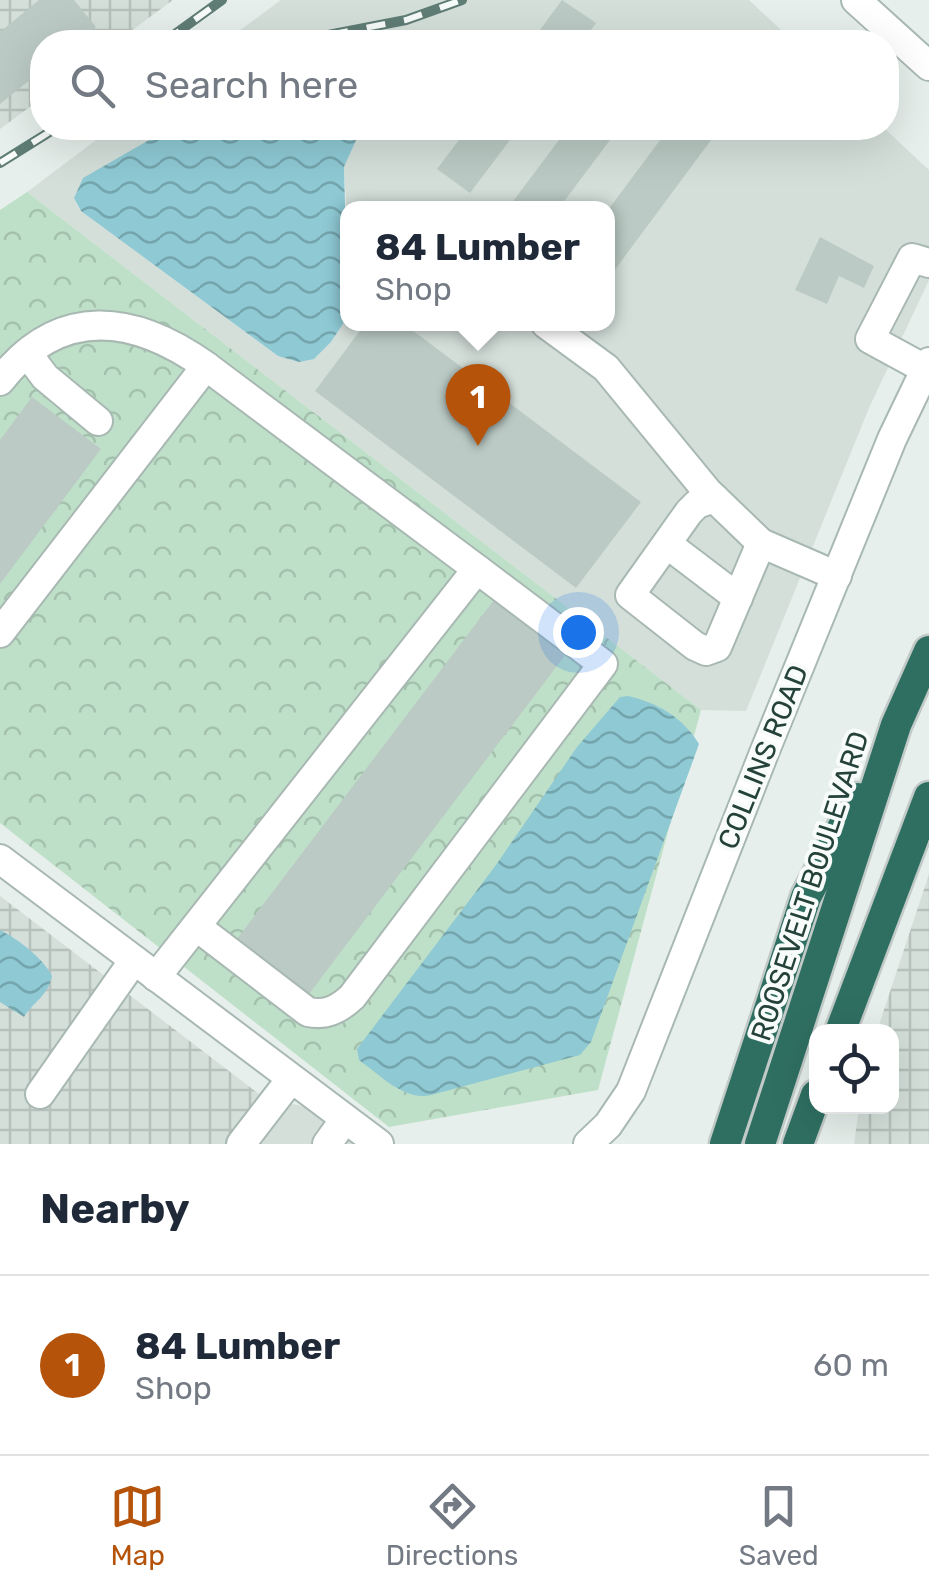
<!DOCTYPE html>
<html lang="en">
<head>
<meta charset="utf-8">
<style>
	:root { --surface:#fff; --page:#f2f2f3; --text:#1f2937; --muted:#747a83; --line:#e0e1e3; --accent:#b45309 }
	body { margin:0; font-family:Rubik,sans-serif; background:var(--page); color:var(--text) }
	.controls { position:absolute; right:30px; bottom:30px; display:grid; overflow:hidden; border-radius:20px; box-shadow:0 10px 40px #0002 }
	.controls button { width:90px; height:90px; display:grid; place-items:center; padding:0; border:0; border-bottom:2px solid var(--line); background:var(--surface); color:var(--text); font:50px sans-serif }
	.you { position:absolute; left:578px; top:632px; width:35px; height:35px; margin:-25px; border:8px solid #fff; border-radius:50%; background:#1a73e8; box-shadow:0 0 0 15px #1a73e833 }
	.badge { display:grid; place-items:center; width:65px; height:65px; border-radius:50%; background:var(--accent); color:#fff; font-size:32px; font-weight:700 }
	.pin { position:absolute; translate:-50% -82px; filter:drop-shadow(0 2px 5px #0008) }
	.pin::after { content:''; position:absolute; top:52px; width:35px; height:30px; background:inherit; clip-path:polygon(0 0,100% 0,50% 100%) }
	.popup { position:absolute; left:340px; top:201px; width:275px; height:130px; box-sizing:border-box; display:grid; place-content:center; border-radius:20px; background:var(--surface); filter:drop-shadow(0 2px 8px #0005); font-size:32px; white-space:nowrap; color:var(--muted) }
	.popup b { font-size:38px; color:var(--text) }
	.popup::after { content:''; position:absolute; left:50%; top:100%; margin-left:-20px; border:20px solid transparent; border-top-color:var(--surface) }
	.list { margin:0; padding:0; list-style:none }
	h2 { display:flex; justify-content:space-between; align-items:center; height:130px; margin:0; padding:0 40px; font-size:42px }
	h2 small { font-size:32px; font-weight:400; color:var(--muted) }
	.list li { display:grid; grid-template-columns:65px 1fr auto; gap:30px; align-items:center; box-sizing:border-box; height:180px; padding:0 40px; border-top:2px solid var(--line) }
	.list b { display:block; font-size:38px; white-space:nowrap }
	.list p { margin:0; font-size:32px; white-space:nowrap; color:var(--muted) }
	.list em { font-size:32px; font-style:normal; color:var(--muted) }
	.icon { flex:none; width:55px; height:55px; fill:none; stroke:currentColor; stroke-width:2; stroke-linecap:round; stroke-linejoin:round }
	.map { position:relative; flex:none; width:929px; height:1144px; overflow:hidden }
	.search { position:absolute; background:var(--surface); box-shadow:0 10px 40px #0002; left:30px; right:30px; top:30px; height:110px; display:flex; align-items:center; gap:25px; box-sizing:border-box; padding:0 35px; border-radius:40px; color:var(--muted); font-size:38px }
	.sheet { height:310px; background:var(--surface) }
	nav { display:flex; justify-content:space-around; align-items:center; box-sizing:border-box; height:140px; border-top:2px solid var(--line); background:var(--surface); font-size:28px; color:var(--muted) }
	nav a { display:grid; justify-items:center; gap:5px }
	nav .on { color:var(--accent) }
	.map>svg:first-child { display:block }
</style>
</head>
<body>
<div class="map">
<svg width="929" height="1144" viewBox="0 0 929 1144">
	<defs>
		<pattern id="industrial-grid" width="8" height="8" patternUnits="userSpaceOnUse" patternTransform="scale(2.5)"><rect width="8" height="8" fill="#d4dfda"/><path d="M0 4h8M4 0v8" fill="none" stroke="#b6c1bc"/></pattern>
		<pattern id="forest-crowns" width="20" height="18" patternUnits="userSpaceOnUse" patternTransform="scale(2.5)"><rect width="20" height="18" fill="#bfe0c8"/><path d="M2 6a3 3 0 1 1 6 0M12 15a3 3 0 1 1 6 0" fill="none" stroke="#a4c1ad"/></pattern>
		<pattern id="water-waves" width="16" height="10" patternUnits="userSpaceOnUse" patternTransform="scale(2.5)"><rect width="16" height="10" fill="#8ec9d4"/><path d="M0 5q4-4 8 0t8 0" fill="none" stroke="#74a5ad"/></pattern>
	</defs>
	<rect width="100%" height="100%" fill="#e6efeb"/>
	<g fill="#d4dfda">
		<polygon points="281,0 749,0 794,42 224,42"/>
		<polygon points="112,128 170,128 74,198 80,210 278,356 314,359 331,342 348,315 348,324 608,324 608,208 348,208 348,235 344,167 358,136 352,128 884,128 929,170 929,280 869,408 746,711 701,710 27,192"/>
		<polygon points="292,1104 308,1107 357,1144 251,1144 275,1112"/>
	</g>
	<g fill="url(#industrial-grid)">
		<polygon points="0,0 173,0 116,42 42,42 42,98 0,129"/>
		<polygon points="929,874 929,1144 854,1144 859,1107 892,1106 892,1032 877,1031"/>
		<polygon points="0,896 263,1097 228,1144 0,1144"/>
	</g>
	<polygon fill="url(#forest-crowns)" points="27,192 701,710 598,1090 389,1127 0,823 0,210"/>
	<g fill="url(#water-waves)">
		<polygon points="170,128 352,128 358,136 344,167 348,316 331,342 314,359 299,362 278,356 81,211 74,198 83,178"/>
		<path d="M628,696C656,702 684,718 699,744L591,1042L580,1055L431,1095C404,1101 380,1075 359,1060L357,1049L496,865L577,747L620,697Z"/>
		<path d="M0,930C19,940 42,957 52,976C48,996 33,1002 24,1017L0,1002Z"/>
	</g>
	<g fill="#bbcac4">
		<polygon points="39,0 74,0 96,27 77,42 42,42 42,70 0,104 0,32"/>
		<polygon points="562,0 596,23 582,42 531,42"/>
		<polygon points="468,128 519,128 470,193 437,169"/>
		<polygon points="568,128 619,128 559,208 508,208"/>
		<polygon points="669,128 720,128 608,279 608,210"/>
		<polygon points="820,237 874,266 864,288 839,276 827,304 795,290"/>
		<polygon points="365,324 404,324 641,502 576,588 315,391"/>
		<polygon points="32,397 101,449 0,584 0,440"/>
		<polygon points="497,596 569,650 309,994 237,939"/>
	</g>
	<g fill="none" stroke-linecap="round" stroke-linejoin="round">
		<g stroke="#a8b8b2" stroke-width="32">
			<g id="minor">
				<polyline points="856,0 929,66"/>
				<polyline points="546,324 606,368 707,491 761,543 837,576"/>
				<polyline points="27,353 45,377 98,421"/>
				<polyline points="206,366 477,569"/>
				<polyline points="925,369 870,339 912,258 929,263"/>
				<path d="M0,381C59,305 133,314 206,366L0,633"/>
				<polyline points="714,498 697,504 689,512 630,595 695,646 706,651 717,647 761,543"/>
				<polyline points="667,544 738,598"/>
				<polyline points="0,859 379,1144"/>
				<path d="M156,977L477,569L603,664L352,997C339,1009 326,1016 308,1012L197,927"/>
				<polyline points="40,1094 134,960"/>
				<polyline points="241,1144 291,1079"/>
				<polyline points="327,1144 345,1119"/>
				<polyline points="588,1144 608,1125 631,1091 764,753 892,439 929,362"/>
			</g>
		</g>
		<g stroke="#c2cac8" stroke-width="35">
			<g id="highway">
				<polyline points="840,1032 929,797"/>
				<polyline points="725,1144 806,897 858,798"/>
				<polyline points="760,1144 896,725 929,651"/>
				<polyline points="798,1144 816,1095"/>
			</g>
		</g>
		<use href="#minor" stroke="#fff" stroke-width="28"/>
		<use href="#highway" stroke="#2f6f62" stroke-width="30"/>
		<g stroke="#5f7d75" stroke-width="10">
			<g id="rail">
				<polyline points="164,42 222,0"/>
				<polyline points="292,42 406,20 462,0"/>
				<polyline points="0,163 56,128"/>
			</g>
		</g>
		<use href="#rail" stroke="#f7fbf9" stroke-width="6" stroke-dasharray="19" stroke-linecap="butt"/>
	</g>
	<g text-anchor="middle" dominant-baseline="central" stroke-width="8" stroke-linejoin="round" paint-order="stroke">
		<g font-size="28" fill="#24423a" stroke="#f7fbf9">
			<text transform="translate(763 757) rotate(-68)">COLLINS ROAD</text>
			<text transform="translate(810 886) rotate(-72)">ROOSEVELT BOULEVARD</text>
		</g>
	</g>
</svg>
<div class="controls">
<button><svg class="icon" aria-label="locate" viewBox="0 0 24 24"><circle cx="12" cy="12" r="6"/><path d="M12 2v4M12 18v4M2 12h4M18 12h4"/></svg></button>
</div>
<div class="you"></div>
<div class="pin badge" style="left:478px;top:446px">1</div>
<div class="popup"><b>84 Lumber</b>Shop</div>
<div class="search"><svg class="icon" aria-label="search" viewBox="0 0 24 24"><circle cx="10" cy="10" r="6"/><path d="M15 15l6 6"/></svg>Search here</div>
</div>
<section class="sheet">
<h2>Nearby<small></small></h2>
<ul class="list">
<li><span class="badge">1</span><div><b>84 Lumber</b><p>Shop</p></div><em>60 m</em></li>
</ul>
</section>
<nav>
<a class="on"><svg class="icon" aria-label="map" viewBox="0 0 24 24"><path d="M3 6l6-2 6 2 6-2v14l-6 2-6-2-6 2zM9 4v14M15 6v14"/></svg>Map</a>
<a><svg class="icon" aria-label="directions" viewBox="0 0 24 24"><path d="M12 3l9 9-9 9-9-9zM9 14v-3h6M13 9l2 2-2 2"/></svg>Directions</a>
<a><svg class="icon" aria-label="saved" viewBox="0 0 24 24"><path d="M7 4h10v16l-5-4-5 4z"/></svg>Saved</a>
</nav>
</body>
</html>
